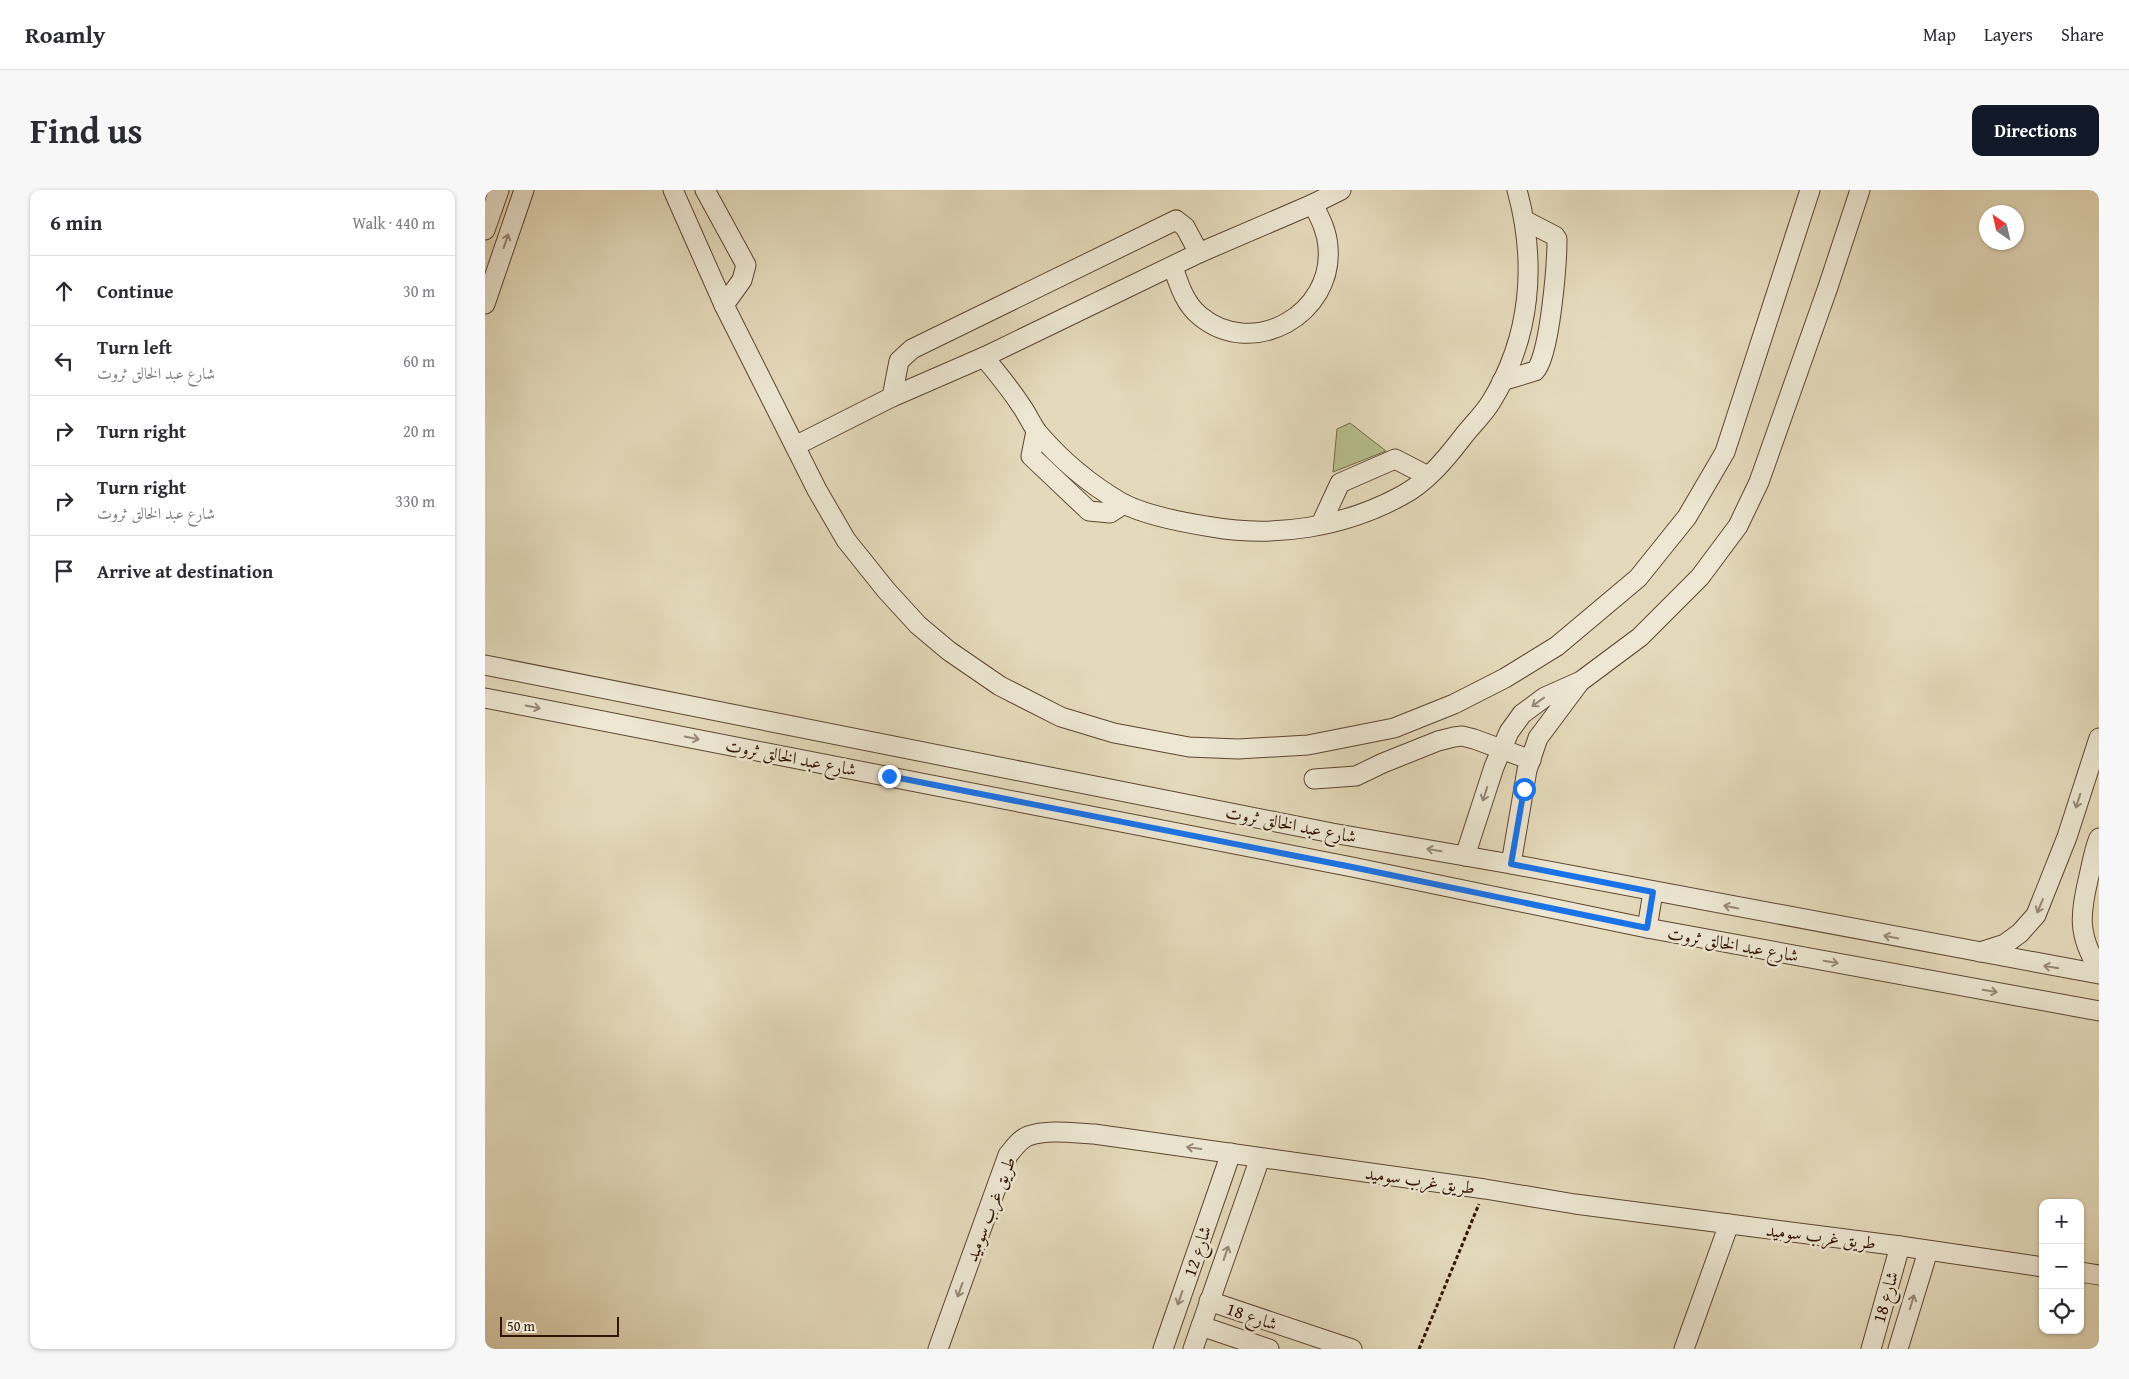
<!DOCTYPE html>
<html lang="en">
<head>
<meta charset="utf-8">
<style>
	:root { --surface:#fff; --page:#f7f7f7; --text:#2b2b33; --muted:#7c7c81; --line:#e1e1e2; --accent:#111827 }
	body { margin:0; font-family:"Gentium Book Plus",Amiri,serif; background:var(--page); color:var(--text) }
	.controls { position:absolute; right:15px; bottom:15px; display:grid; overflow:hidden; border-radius:10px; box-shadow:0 1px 4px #0004 }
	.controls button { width:45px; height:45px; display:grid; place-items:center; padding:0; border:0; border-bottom:1px solid var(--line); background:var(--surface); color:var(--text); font:25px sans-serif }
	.compass { position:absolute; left:1494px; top:15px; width:45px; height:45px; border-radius:50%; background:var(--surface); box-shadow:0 1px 4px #0004; rotate:326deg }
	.scale { position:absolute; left:15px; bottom:12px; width:119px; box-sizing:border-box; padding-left:5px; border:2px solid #331304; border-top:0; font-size:14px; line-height:18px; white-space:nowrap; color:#331304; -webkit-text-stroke:4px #ede7d3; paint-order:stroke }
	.stop { position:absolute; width:15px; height:15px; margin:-11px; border:4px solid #1a73e8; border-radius:50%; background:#fff }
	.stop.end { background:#1a73e8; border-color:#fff; box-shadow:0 1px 5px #0008 }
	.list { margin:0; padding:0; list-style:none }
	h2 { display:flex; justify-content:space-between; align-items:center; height:65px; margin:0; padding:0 20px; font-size:21px }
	h2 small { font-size:16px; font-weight:400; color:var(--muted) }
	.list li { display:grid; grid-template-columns:32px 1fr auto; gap:15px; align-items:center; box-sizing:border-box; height:70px; padding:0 20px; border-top:1px solid var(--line) }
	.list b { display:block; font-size:19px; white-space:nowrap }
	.list p { margin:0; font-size:16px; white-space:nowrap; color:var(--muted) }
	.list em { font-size:16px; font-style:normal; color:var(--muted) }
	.icon { flex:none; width:28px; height:28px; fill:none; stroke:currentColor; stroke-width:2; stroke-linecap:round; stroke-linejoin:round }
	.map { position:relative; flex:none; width:1614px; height:1159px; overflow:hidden; border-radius:10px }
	header { display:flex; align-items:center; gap:30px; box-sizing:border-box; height:70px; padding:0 25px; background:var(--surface); border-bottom:1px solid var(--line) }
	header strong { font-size:24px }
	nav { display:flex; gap:28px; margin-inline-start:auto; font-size:18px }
	.intro { display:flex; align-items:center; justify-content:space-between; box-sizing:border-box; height:120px; padding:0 30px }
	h1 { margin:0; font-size:35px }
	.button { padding:12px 22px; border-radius:10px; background:var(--accent); color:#fff; font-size:18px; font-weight:700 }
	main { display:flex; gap:30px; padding:0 30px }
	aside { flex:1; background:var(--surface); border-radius:10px; box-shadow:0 1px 4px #0004 }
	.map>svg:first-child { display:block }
</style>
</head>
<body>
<header>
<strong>Roamly</strong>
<nav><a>Map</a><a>Layers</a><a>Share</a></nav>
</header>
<div class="intro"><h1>Find us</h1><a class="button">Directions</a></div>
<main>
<aside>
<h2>6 min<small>Walk · 440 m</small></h2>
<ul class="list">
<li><svg class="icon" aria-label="ahead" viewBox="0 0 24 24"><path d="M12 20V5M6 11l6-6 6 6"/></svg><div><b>Continue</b></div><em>30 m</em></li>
<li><svg class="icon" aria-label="left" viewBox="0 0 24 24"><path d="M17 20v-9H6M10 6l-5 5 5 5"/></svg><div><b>Turn left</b><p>شارع عبد الخالق ثروت</p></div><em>60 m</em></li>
<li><svg class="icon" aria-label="right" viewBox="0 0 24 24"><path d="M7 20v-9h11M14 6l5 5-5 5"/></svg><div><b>Turn right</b></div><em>20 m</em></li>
<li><svg class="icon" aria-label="right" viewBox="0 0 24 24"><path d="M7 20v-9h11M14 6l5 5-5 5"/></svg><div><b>Turn right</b><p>شارع عبد الخالق ثروت</p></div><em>330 m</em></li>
<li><svg class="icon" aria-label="arrive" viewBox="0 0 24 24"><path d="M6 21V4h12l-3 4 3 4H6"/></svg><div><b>Arrive at destination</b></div></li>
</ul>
</aside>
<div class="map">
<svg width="1614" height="1159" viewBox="0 0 1614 1159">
	<rect width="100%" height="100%" fill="#e4dabb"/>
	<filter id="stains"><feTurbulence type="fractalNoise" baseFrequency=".004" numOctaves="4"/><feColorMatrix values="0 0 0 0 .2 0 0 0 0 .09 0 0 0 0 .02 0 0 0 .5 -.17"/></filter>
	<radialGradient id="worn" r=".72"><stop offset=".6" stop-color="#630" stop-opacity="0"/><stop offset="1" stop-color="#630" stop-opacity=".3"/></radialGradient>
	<polygon fill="#b7be8e" stroke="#756849" points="865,233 901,261 848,282 852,239"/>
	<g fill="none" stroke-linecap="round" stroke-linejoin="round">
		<g stroke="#5f4532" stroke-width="21">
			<g id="minor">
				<polyline points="188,0 239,115 332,300 361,350 401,400 433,435 464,461 515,496 576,527 629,543 704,557 753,559 823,555 909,538 969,514 1020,488 1072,456 1153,388 1202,327 1240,262 1325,0"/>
				<polyline points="220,0 261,75 257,90 239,115"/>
				<polyline points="0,40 14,0"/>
				<path d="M688,77C694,95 700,114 715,126C768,170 849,124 843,57C842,41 835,28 828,14"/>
				<polyline points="0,114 39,0"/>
				<path d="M499,167C511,182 524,197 535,214C542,223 546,234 553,243C576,270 606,295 637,313C660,325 701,333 727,337C790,348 859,337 916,306C941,293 960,270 977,248C986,236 998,225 1006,212C1046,147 1052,73 1032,0"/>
				<path d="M1017,191L1050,181C1065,167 1072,72 1072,49L1070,46L1041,31"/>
				<polyline points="407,207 414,171 427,159 691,30 700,37 714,63"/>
				<polyline points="551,241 546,266 604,321 625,323 639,314"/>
				<polyline points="310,256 407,207 499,167 714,63 828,14 856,0"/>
				<polyline points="836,334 855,293 910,269 943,286"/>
				<polyline points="0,475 847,643 1026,674 1614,784"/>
				<polyline points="0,508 867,677 1162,738 1614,821"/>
				<polyline points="829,589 871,586 898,573 953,551 969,547 977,546 989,549 1046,570"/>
				<path d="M1614,648C1609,660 1607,673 1604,686C1595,723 1592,745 1614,779"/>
				<polyline points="980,666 1009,577 1024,542 1037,524 1060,507 1096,491 1155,447 1215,387 1253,336 1274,292 1343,97 1375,0"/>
				<polyline points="1026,674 1042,580 1053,548 1094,493"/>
				<polyline points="1162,738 1168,702"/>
				<polyline points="1495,762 1520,754 1535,743 1551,725 1582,647 1614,548"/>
				<polyline points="1595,1082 1614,1085"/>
				<polyline points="724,1111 867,1159"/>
				<polyline points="716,1136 784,1159"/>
				<path d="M453,1159L523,965C529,958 534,950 543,946C563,939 589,943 609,944L1000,999L1090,1014L1415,1056L1558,1077"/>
				<polyline points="678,1159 746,963"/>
				<polyline points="708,1159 775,968"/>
				<polyline points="1199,1159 1244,1034"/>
				<polyline points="1386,1159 1415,1056"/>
				<polyline points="1413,1159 1443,1061"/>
			</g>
		</g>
		<polyline stroke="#331304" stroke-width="3" stroke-dasharray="4 2.5" stroke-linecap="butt" points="934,1159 994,1014"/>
		<use href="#minor" stroke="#ede7d3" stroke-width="19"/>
	</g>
	<defs><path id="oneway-shaft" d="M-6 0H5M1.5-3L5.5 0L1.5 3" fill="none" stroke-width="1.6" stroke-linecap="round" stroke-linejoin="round" transform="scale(1.25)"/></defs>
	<g stroke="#998876">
		<use href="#oneway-shaft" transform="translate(21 51) rotate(-71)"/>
		<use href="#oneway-shaft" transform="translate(1053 512) rotate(144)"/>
		<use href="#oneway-shaft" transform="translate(48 517) rotate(11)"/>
		<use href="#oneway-shaft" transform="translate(207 548) rotate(11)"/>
		<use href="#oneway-shaft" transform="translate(1000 604) rotate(108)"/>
		<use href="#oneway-shaft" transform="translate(1593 611) rotate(108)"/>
		<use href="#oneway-shaft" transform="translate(949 660) rotate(-171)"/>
		<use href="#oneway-shaft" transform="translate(1555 716) rotate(113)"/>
		<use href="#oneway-shaft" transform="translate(1246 717) rotate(-169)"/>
		<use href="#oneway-shaft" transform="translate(1406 747) rotate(-169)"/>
		<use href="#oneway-shaft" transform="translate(1346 772) rotate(10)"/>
		<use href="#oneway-shaft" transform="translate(1566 777) rotate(-171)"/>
		<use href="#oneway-shaft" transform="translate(1505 801) rotate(10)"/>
		<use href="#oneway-shaft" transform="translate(709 958) rotate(-172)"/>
		<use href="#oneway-shaft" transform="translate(741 1063) rotate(-71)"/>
		<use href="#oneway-shaft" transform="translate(475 1100) rotate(110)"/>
		<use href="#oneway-shaft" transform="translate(695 1108) rotate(109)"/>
		<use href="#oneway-shaft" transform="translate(1427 1112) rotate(-73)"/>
	</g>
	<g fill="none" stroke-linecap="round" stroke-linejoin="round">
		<polyline stroke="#1a73e8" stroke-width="6" points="404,586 867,677 1162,738 1168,702 1026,674 1039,599"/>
	</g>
	<g text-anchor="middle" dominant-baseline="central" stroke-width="5" stroke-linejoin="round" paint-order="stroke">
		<g font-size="18" fill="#331304" stroke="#ede7d3">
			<text transform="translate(306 567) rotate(11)">شارع عبد الخالق ثروت</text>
			<text transform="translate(806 634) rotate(11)">شارع عبد الخالق ثروت</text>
			<text transform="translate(1248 754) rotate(10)">شارع عبد الخالق ثروت</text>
			<text transform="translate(935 990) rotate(8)">طريق غرب سوميد</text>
			<text transform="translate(505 1019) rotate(-69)">طريق غرب سوميد</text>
			<text transform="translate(1336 1046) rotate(7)">طريق غرب سوميد</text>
			<text transform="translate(712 1061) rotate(-71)">شارع 12</text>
			<text transform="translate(1400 1107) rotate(-74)">شارع 18</text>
			<text transform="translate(767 1126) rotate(19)">شارع 18</text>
		</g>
	</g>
	<rect width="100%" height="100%" filter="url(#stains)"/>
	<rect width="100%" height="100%" fill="url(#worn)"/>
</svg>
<div class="controls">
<button>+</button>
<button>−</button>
<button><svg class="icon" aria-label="locate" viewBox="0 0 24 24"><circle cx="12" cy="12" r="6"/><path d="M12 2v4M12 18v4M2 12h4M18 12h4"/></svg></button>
</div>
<svg class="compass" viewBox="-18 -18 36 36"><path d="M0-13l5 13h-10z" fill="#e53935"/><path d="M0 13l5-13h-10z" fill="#7c7c81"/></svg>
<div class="scale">50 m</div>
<div class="stop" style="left:1039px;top:599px"></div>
<div class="stop end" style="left:404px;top:586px"></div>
</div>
</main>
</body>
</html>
